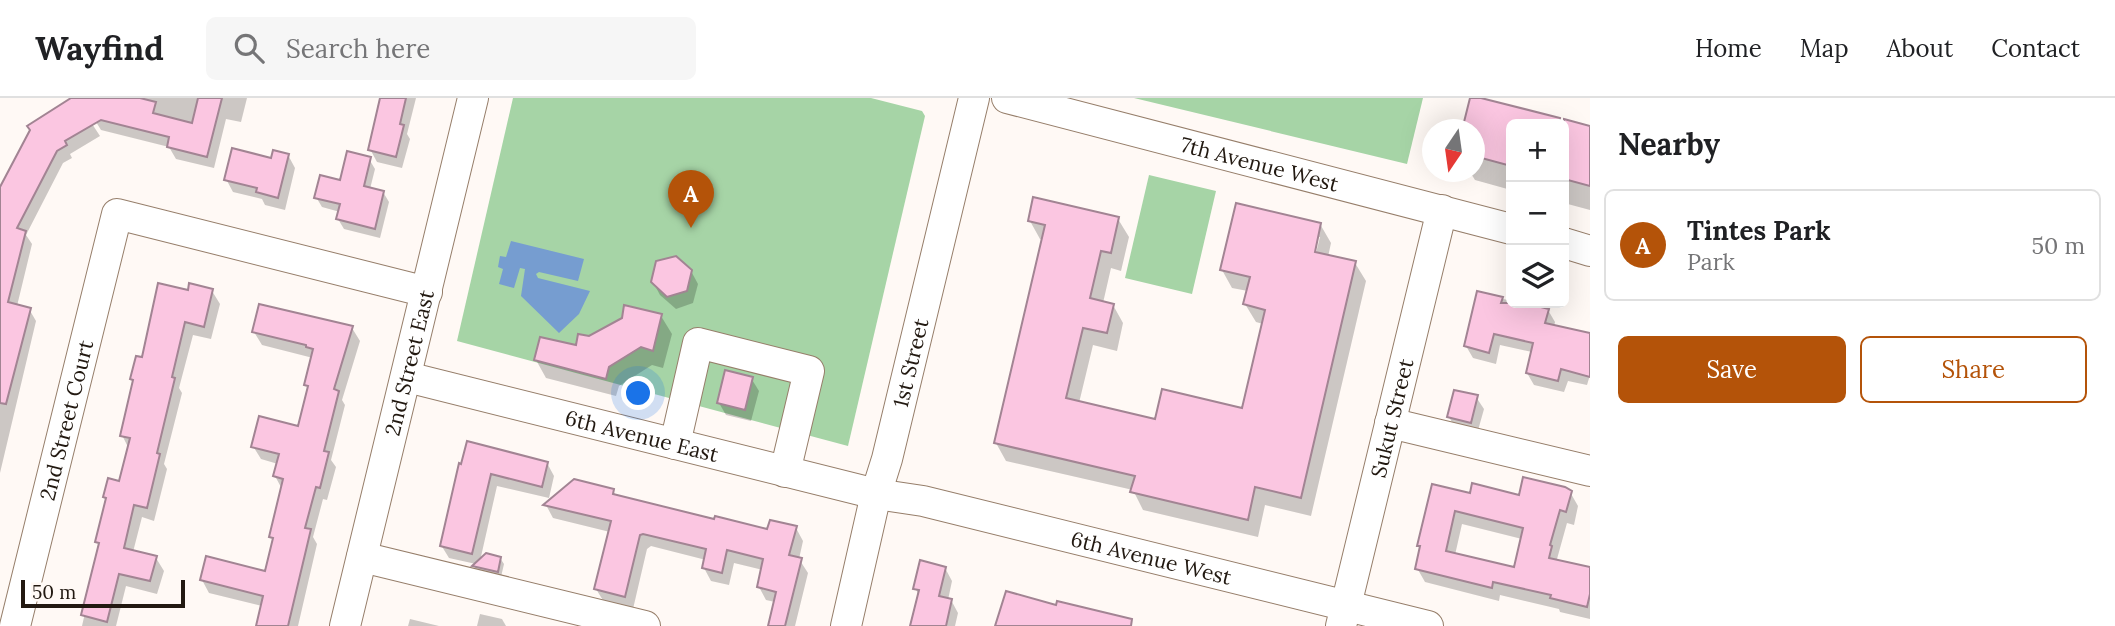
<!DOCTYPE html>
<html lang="en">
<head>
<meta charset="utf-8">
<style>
	:root { --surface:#fff; --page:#f6f6f6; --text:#202124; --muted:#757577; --line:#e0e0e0; --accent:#b45309 }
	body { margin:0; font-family:Lora,serif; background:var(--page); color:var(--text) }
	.controls { position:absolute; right:21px; top:21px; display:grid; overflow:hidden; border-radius:10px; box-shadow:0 7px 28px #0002 }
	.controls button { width:63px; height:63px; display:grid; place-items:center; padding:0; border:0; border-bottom:2px solid var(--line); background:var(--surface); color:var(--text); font:35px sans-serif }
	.compass { position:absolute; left:1422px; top:21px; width:63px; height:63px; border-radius:50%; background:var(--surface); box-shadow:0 7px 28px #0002; rotate:193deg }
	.scale { position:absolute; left:21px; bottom:18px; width:164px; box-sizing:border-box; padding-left:7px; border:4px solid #221911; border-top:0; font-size:19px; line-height:24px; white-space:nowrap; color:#221911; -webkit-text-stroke:5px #fff9f5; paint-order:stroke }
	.you { position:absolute; left:639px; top:296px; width:24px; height:24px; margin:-18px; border:5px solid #fff; border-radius:50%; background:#1a73e8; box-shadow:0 0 0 10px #1a73e833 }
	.badge { display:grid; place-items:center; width:46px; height:46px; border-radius:50%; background:var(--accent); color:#fff; font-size:23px; font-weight:700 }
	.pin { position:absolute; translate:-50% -58px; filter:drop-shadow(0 2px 4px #0008) }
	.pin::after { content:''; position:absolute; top:37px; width:24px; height:21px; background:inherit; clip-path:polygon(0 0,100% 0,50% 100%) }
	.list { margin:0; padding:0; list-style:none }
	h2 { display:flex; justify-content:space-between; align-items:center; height:91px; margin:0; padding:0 28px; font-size:30px }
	h2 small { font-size:23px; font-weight:400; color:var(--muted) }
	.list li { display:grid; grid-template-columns:46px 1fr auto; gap:21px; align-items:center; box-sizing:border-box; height:112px; margin:0 14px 14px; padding:0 14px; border:2px solid var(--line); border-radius:10px }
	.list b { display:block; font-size:26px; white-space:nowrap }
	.list p { margin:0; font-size:23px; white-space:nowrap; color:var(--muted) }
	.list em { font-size:23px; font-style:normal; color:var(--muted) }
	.actions { display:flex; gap:14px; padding:21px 28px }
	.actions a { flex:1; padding:16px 0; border:2px solid var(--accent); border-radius:10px; text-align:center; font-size:24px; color:var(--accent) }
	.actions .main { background:var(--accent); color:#fff }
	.icon { flex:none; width:38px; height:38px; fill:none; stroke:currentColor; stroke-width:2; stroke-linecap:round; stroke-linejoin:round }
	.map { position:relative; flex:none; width:1590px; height:528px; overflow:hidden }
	header { display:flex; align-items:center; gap:42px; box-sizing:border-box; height:98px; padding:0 35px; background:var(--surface); border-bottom:2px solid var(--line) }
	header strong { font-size:33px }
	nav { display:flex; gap:38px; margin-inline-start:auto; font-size:24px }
	.search { width:490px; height:63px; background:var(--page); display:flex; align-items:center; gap:18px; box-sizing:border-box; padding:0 24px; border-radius:10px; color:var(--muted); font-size:26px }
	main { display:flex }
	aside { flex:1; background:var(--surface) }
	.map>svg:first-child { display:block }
</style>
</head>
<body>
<header>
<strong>Wayfind</strong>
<div class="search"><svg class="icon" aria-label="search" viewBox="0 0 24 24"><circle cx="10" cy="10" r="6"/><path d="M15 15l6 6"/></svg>Search here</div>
<nav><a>Home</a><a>Map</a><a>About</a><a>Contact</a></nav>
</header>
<main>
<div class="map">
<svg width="1590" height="528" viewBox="0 0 1590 528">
	<rect width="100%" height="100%" fill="#fff9f5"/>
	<g fill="#a6d4a6">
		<polygon points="513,0 871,0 922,13 925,18 848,348 457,243"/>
		<polygon points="1134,0 1423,0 1407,66"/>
		<polygon points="1149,77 1216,93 1192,196 1125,180"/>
	</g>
	<polygon fill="#769dd0" points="511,143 584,161 578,183 539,174 536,176 538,180 590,193 579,216 559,235 521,198 525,171 520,170 514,190 499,186 503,171 498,169 500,158 506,159"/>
	<g fill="#0003" fill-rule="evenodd">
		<polygon points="75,0 100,38 70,56 72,60 63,65 26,137 32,146 17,208 29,211 36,223 0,375 0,93"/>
		<polygon points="98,0 247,0 241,24 226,21 214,70 176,61 169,49 101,32 93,19"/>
		<polygon points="380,0 416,0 407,36 410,41 402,70 377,64 370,51 379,14 377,10"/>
		<polygon points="1472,0 1590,29 1590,112 1564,105 1564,26 1511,26 1511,92 1475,82 1470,74 1475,74"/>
		<polygon points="288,57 295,70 285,112 265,107 262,101 233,94 226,81"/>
		<polygon points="369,61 375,71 370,91 383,94 389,104 380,140 344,131 338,121 340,114 322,109 316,99 341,84"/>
		<path d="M1118,121L1129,139L1121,173L1111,170L1103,205L1113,207L1123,225L1117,253L1093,247L1079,305L1156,323L1243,312L1263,226L1256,224L1245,206L1248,193L1232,190L1222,172L1320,126L1331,145L1328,159L1355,165L1366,183L1311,418L1265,407L1258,439L1143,412L1133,392L1006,363L996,345L1043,142L1040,141L1030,123ZM1316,139H1320L1314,163L1311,162Z"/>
		<polygon points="691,173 698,186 693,205 676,211 660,197 653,184"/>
		<polygon points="212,193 220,206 211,241 193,237 179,290 182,295 164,366 167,371 154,423 142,419 133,454 156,460 164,473 157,496 126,488 116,528 82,528 100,449 97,444 107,403 105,399 121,385 129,351 122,337 134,286 132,281 189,194"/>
		<polygon points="1479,195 1548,212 1555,224 1554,229 1590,236 1590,277 1587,287 1568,283 1564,294 1534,287 1527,275 1532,254 1500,247 1496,266 1473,260 1466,248"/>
		<polygon points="661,218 672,236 663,270 652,267 619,288 616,298 546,280 536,262 577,249 624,221"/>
		<polygon points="352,230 360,243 342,302 345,307 331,362 336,369 327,402 323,401 313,439 317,446 298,528 257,528 262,508 209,495 202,482 266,475 274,445 271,439 282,391 275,378 278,366 261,361 253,348 299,331 309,292 306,286 313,260 262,247 254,234"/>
		<polygon points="751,280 759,293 751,323 726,317 719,305"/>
		<polygon points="1476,299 1484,311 1477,336 1456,331 1449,319"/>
		<polygon points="547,365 554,378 549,400 497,388 480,463 500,460 504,466 501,479 477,473 474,468 476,466 449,460 441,447 460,367"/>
		<polygon points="613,393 616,398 715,423 769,433 796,430 803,443 799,461 808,475 795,528 769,528 775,504 766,502 759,489 763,472 734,465 729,487 711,483 704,470 706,462 651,448 647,451 633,511 604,504 596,491 610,434 553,420 546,407"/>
		<path d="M1570,394L1578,408L1574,427L1567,425L1557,461L1559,464L1590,471V521L1560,514L1559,511L1500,497L1499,503L1425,484L1417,470L1421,451L1419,448L1471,397L1520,399ZM1462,426L1522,441L1515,471L1455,457Z"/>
		<polygon points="945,470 952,483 948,502 951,502 958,515 955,528 911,528 919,497 915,490"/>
		<polygon points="480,516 502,521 506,528 477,528"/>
		<polygon points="410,521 439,528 408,528"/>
	</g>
	<g fill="#fbc6e1" stroke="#a28493" stroke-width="2" fill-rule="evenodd">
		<polygon points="71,0 140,0 156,4 153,15 192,25 198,0 222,0 207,59 167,49 169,39 101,22 65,43 67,47 57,53 17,130 26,133 8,204 31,210 6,306 0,305 0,89 30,32 27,28"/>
		<polygon points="380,0 406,0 400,26 404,27 396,59 368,52"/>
		<polygon points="1470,0 1481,0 1560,20 1559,26 1511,26 1511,68 1474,58 1474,32 1462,32"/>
		<polygon points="1564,21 1590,28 1590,88 1564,81"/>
		<polygon points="232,50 271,60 273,52 289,56 278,100 256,94 257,90 224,82"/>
		<polygon points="347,53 371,59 364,88 384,93 375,131 336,121 340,106 314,100 320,77 340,82"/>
		<polygon points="1033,99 1119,119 1111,155 1101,153 1090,200 1114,206 1107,235 1083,230 1066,300 1155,321 1162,291 1242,310 1265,212 1243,206 1250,179 1220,172 1236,105 1321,125 1315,154 1356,163 1301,400 1255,389 1248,422 1130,394 1135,378 994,345 1045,127 1028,123"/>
		<polygon points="676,158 692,172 687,193 667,199 651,184 656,163"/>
		<polygon points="158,185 188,192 189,185 213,191 204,229 185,224 172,279 175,280 157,355 160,356 147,410 134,407 124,450 157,458 150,483 119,476 107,524 81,517 99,445 95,444 106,400 103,399 108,380 119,383 130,340 120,338 133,282 130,281 136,258 142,259"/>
		<polygon points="1477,193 1503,199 1501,205 1524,205 1549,211 1545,225 1590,235 1590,279 1561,271 1558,283 1526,275 1533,245 1494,236 1489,255 1464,248"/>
		<polygon points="259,206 353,228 334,291 339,293 324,353 329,354 320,390 316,389 305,430 311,431 288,528 256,528 263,498 200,482 206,458 265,473 273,440 269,439 283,381 273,378 279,356 251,349 259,318 298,328 308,288 304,287 313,251 306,249 306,247 252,234"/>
		<polygon points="624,207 662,216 653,253 641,249 609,269 606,281 534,262 540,239 576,247 578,236 589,238 622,220"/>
		<polygon points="725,272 753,279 745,312 717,305"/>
		<polygon points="1454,292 1478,297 1471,325 1447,319"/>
		<polygon points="467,343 548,364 542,389 491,376 472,456 440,448 459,365 461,366"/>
		<path d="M1523,379L1565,389L1572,393L1566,414L1560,412L1550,447L1552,448L1549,460L1590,469V496L1587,509L1550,500L1551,497L1493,484L1492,490L1415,471L1420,448H1417L1432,386L1470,395L1472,385L1519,397ZM1455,413L1523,430L1514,469L1446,453Z"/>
		<polygon points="574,381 614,391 613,396 714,421 715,418 767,431 770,422 797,428 789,457 802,460 785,528 768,528 776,494 757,489 763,461 727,452 722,475 702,470 706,451 643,436 640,437 625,499 594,491 611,423 543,407"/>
		<polygon points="486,455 501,459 498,474 472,468"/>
		<polygon points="920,462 946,469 939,498 952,501 946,528 910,528 919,492 913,491"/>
		<polygon points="1006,493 1056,507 1057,503 1132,521 1131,528 995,528"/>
	</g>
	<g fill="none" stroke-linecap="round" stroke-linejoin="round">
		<g stroke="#967e6a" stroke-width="32">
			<g id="minor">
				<path id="s1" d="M1007,0L1511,131"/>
				<polyline points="1564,145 1590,153"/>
				<path id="s2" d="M407,279L876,396L923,403L1428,528"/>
				<polyline points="1390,325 1590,373"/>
				<polyline points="675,346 698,245 809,273 785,374"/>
				<polyline points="362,459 645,528"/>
				<path id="s3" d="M15,528L117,116L427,194"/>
				<path id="s4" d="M345,528L473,0"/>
				<path id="s5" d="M846,528L876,396L887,361L974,0"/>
				<path id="s6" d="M1341,528L1442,112"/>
			</g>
		</g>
		<use href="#minor" stroke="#fff" stroke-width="30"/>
	</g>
	<g text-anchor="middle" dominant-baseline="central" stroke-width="7" stroke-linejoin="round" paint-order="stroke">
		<g font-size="21" fill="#221911" stroke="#fff9f5">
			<text stroke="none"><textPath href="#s1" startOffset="261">7th Avenue West</textPath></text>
			<text stroke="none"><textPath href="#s4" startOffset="271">2nd Street East</textPath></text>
			<text stroke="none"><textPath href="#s5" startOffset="271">1st Street</textPath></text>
			<text stroke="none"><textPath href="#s6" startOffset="214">Sukut Street</textPath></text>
			<text stroke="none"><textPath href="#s3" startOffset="212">2nd Street Court</textPath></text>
			<text stroke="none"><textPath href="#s2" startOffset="242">6th Avenue East</textPath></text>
			<text stroke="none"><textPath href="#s2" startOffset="766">6th Avenue West</textPath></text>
		</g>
	</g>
</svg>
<div class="controls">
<button>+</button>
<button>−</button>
<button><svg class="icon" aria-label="layers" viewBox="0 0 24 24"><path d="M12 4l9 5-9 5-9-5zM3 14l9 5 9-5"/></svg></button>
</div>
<svg class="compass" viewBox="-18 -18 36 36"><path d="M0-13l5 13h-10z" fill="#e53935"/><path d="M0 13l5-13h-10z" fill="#757577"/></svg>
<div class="scale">50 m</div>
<div class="you"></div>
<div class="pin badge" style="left:691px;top:130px">A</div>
</div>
<aside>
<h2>Nearby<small></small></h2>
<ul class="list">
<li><span class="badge">A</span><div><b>Tintes Park</b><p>Park</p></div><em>50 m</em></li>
</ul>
<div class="actions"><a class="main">Save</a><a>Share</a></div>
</aside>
</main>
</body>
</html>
